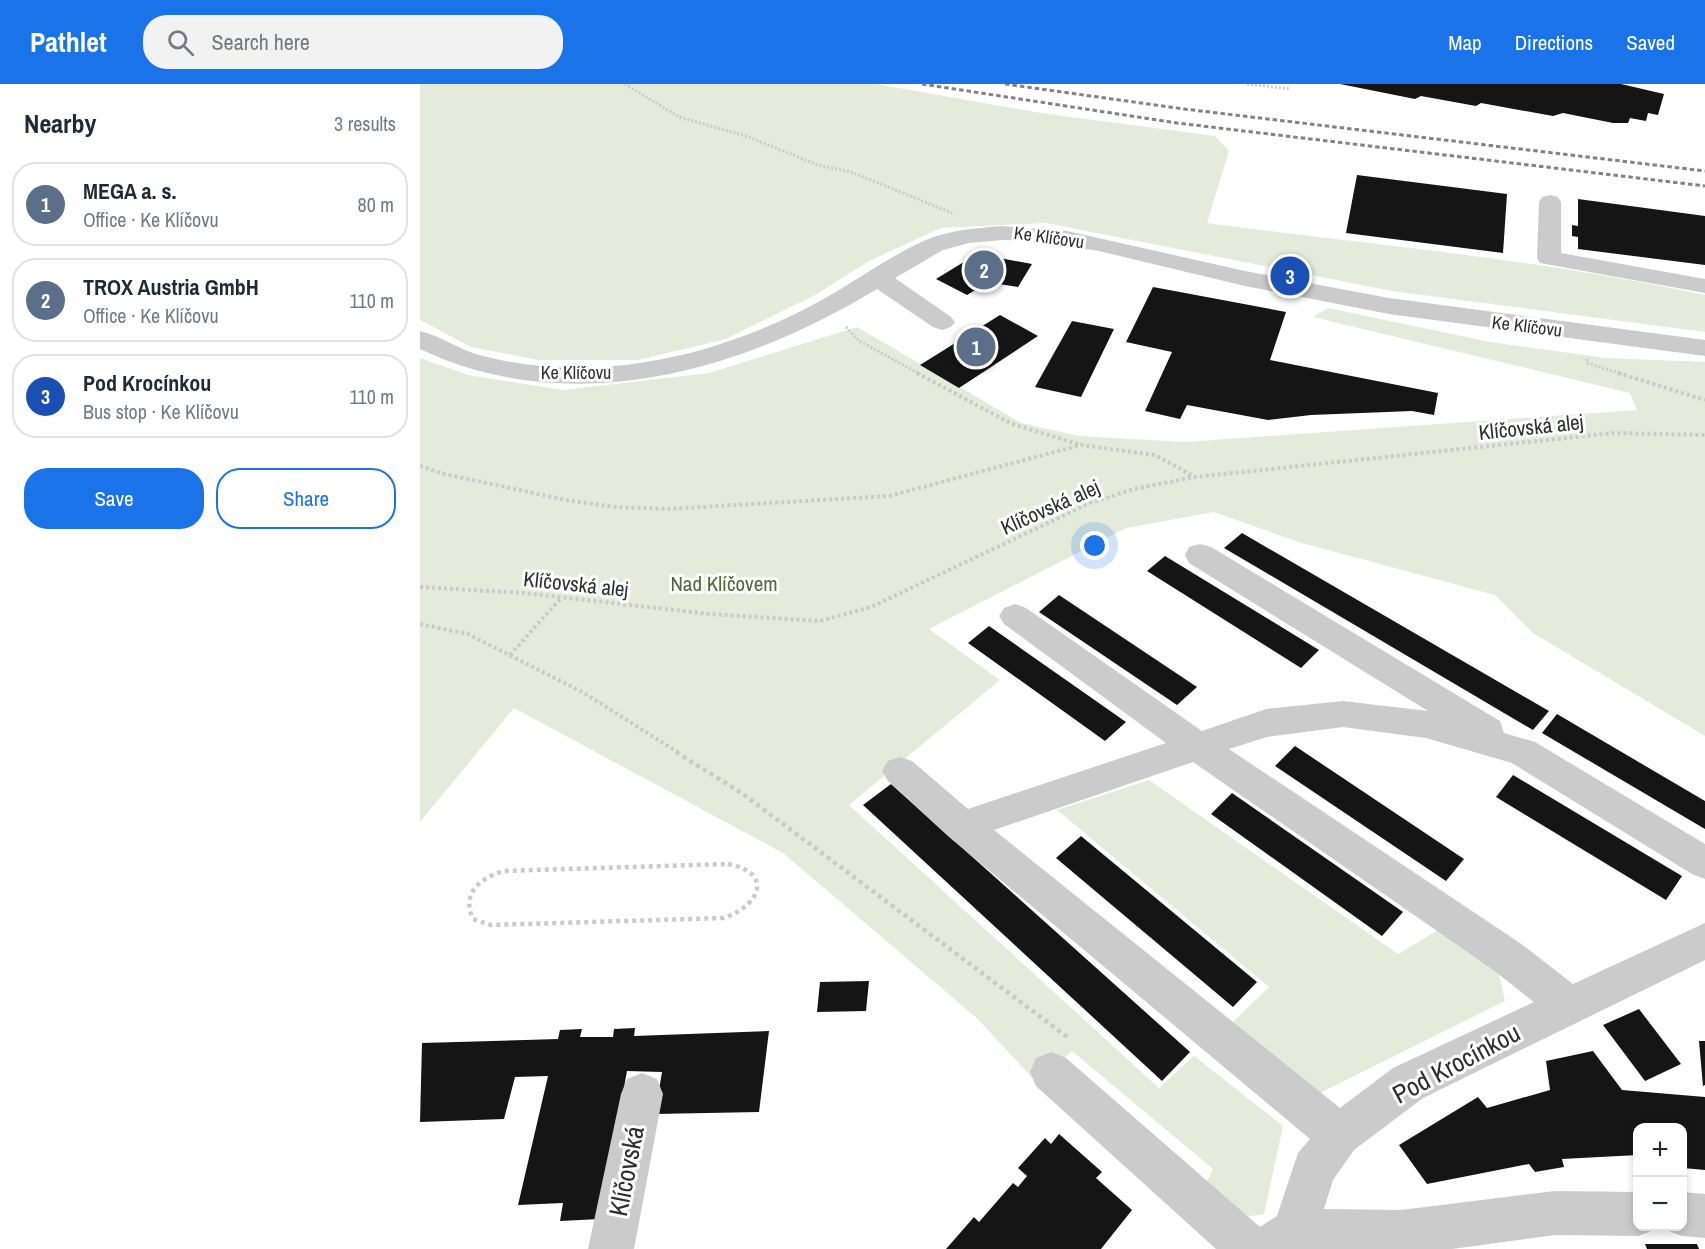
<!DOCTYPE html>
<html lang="en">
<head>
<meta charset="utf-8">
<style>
	:root { --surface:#fff; --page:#f2f2f3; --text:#1f2937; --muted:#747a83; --line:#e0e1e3; --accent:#1a73e8 }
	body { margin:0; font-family:"Archivo Narrow",sans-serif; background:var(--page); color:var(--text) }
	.controls { position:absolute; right:18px; bottom:18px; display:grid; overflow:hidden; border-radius:12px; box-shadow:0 3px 9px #0003 }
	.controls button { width:54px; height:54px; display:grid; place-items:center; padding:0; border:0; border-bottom:2px solid var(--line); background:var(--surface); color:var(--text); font:30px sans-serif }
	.you { position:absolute; left:675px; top:462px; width:21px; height:21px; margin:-15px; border:4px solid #fff; border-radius:50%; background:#1a73e8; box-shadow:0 0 0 9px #1a73e833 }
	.badge { display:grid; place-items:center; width:39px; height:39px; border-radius:50%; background:var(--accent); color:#fff; font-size:20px; font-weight:700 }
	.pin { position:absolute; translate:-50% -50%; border:3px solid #fff; box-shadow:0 2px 6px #0006 }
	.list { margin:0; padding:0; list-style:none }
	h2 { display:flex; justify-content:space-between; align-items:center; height:78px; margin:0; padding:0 24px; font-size:26px }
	h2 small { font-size:20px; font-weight:400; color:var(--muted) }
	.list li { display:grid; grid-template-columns:39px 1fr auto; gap:18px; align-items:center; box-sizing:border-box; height:84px; margin:0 12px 12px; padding:0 12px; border:2px solid var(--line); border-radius:24px }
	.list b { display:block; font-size:22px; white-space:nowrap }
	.list p { margin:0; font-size:20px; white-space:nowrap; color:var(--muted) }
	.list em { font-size:20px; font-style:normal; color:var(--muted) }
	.actions { display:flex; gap:12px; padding:18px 24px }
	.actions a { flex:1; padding:14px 0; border:2px solid var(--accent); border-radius:24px; text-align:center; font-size:21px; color:var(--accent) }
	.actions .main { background:var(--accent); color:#fff }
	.icon { flex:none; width:33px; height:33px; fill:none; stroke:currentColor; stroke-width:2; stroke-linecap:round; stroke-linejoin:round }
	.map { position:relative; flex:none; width:1285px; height:1165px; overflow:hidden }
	header { display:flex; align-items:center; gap:36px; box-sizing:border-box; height:84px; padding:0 30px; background:var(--accent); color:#fff }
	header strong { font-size:28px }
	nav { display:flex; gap:33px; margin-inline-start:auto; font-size:21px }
	.search { width:420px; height:54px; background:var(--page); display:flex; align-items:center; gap:15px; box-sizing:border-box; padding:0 21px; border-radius:24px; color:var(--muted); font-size:22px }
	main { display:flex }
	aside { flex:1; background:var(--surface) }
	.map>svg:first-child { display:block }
</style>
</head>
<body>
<header>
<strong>Pathlet</strong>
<div class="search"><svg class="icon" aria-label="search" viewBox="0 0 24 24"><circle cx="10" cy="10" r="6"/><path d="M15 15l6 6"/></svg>Search here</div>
<nav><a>Map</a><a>Directions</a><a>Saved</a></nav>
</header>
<main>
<aside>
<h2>Nearby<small>3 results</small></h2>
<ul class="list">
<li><span class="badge" style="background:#5c6f8a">1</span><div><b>MEGA a. s.</b><p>Office · Ke Klíčovu</p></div><em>80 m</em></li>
<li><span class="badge" style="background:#5c6f8a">2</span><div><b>TROX Austria GmbH</b><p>Office · Ke Klíčovu</p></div><em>110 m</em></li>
<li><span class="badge" style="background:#1a4fb4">3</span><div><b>Pod Krocínkou</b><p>Bus stop · Ke Klíčovu</p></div><em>110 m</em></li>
</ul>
<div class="actions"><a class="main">Save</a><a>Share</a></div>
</aside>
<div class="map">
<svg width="1285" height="1165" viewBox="0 0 1285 1165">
	<rect width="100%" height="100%" fill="#fff"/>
	<g fill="#e4ebdb">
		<path d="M0,0H456L621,29L795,52L809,67L787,139C952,161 1121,175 1285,211V248L972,207L626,139L521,144L449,177L395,211L306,255L218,276H119L51,263L0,236Z"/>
		<polygon points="908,224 1070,258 1186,274 1285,278 1285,652 1113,549 1075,511 882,459 794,428 706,444 509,545 580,596 429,721 739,1004 774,972 863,1042 844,1130 817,1134 783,1106 793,1085 652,967 618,1000 559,936 363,769 94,624 0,738 0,274 48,291 143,306 289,289 437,243 601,339 659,352 765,358 1217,326 1210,309 893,233"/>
		<polygon points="729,696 978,870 1018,846 1078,886 1085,917 898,1010 812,939 849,903 637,726"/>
	</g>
	<g fill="#151515">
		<polygon points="920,0 1201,0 1244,10 1238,31 1228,29 1226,37 1210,34 1208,39 1193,39 1143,29 1133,32 1061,19 1056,22 1001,12 995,15"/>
		<polygon points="937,91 1087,110 1083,169 926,149"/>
		<polygon points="1158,115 1285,132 1285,181 1158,165 1158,153 1152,152 1152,141 1158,142"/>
		<polygon points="564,171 612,180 598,203 579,200 560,203 547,211 516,195 552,173"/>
		<polygon points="733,203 866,228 850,276 1018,309 1014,331 992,327 891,331 848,336 767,321 760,335 725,327 752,268 706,258"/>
		<polygon points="580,231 618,252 539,304 500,281"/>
		<polygon points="652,237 694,245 661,313 615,303"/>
		<polygon points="822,449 1129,627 1113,646 804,464"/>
		<polygon points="745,472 899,566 881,584 727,487"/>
		<polygon points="639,511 777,603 757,621 619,528"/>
		<polygon points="569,542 706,638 685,657 548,559"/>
		<polygon points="1137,630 1285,717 1285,745 1122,649"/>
		<polygon points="875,662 1044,775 1026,797 855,682"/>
		<polygon points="1093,691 1262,792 1246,816 1076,713"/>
		<polygon points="471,700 770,968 742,997 443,721"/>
		<polygon points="812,709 983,828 962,852 791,730"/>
		<polygon points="661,752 837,898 813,923 636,774"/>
		<polygon points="449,897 446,927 397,928 400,898"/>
		<polygon points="1219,925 1261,980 1225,997 1183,941"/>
		<polygon points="215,944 214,952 349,947 339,1028 235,1030 242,988 207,987 180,1135 140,1137 143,1119 98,1121 128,992 95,993 84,1035 0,1038 2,959 138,955 140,946 162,945 160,953 193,953 194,945"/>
		<polygon points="1279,957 1285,957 1285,1001 1283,1002"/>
		<polygon points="1173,967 1202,1006 1285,1013 1285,1086 1263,1084 1262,1044 1218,1044 1218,1071 1142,1075 1144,1083 1115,1088 1109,1080 1007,1100 979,1061 1058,1013 1067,1024 1130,1006 1126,977"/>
		<polygon points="639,1050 682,1088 676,1094 712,1126 681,1165 526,1165 554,1133 559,1138 593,1099 598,1103 607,1092 598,1084 625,1054 631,1060"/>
		<polygon points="1225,1160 1277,1160 1279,1165 1227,1165"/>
	</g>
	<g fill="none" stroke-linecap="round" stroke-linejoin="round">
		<g stroke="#cbcbcb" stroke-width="3" stroke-dasharray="2 2" stroke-linecap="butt">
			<polyline points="205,0 259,33 326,52 398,81 431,88 532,129"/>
			<polyline points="827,0 871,5"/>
			<polyline points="426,243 439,257 500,290"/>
			<polyline points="1167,275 1167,279 1202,290"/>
		</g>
		<g stroke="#cbcbcb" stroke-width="4" stroke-dasharray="3 3" stroke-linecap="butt">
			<polyline points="497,289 592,340 661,361"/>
			<polyline points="1198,289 1285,316"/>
			<polyline points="0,382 20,389 146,416 195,423 248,425 469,412 661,361 735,371 775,393"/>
			<polyline points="0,503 104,509 290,530 400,537 451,523 670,419 714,405 775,393 1193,349 1285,351"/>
			<polyline points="0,540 48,550 164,609 259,669"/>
			<polyline points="90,571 141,514"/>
		</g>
		<g stroke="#cbcbcb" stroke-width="4.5" stroke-dasharray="4 4" stroke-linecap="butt">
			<polyline points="256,668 323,710 650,955"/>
			<path d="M308,780C355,789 339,822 304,834L71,841L53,835C41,809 60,794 84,787Z"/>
		</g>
		<g fill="#cbcbcb" fill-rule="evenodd">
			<polygon points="1130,111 1138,113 1141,118 1141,169 1285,195 1285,209 1120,179 1117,174 1119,118 1122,113"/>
			<path d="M582,142L647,147L825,187L969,214L1285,256V272L969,230L825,202L679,167L614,157L582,156L549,159L523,166L475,194L531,233L535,238L531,243L522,246L513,243L457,205C322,287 151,337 0,265V247C21,252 38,265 59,271C174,302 298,273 400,217C435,198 469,172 506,156C529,146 557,144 582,142Z"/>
			<path d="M780,460L791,463L1080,637L1084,649L1115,658L1285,760V795L1272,790L1092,679L1006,654L923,643L847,653L809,665L1100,859L1153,900L1285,839V876L1003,1014L934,1066L913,1096L904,1125L981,1126L1135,1107L1218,1108V1142H1235L1234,1146L1218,1152L1135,1151L1032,1165H796L616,1002L610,988L616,974L631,968L646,974L840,1143L857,1132L878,1069L890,1055L529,753L468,697L462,687L468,677L480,673L492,677L548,725L746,659L584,540L579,532L584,524L595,520L606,524L782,647L846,625L923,617L1008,627L769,479L765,471L769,463ZM773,678L1072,885L1114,918L973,984L920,1024L574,746Z"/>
			<polygon points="222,989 237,995 243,1010 214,1165 168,1165 201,1010 207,995"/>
			<polygon points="1262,1108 1285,1110 1285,1154 1262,1152 1246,1146 1245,1142 1262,1142"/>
		</g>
		<g stroke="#838383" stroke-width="3" stroke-dasharray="4.5 3" stroke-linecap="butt">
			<polyline points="502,0 757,39 1285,102"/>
			<polyline points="585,0 764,25 1285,87"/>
		</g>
	</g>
	<g text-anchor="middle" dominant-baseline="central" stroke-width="6" stroke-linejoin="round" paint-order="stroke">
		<g font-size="18" fill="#2e2e2e" stroke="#fff">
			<text transform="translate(629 153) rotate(8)">Ke Klíčovu</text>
			<text transform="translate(1107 242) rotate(7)">Ke Klíčovu</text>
			<text x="156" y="288">Ke Klíčovu</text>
		</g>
		<g font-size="21" fill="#2e2e2e" stroke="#fff">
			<text transform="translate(1111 343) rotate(-6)">Klíčovská alej</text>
			<text transform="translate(630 423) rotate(-24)">Klíčovská alej</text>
			<text transform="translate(156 500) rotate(6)">Klíčovská alej</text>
		</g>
		<g font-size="21" fill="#516a3b" stroke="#fff">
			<text x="304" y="499">Nad Klíčovem</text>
		</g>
		<g font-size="26" fill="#2e2e2e" stroke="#fff">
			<text transform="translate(1036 979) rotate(-28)">Pod Krocínkou</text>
			<text transform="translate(206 1087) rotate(-79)">Klíčovská</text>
		</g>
	</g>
</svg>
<div class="controls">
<button>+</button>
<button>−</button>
</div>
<div class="you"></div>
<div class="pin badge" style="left:556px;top:263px;background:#5c6f8a">1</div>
<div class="pin badge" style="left:564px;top:186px;background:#5c6f8a">2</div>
<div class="pin badge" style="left:870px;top:192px;background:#1a4fb4">3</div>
</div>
</main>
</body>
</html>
